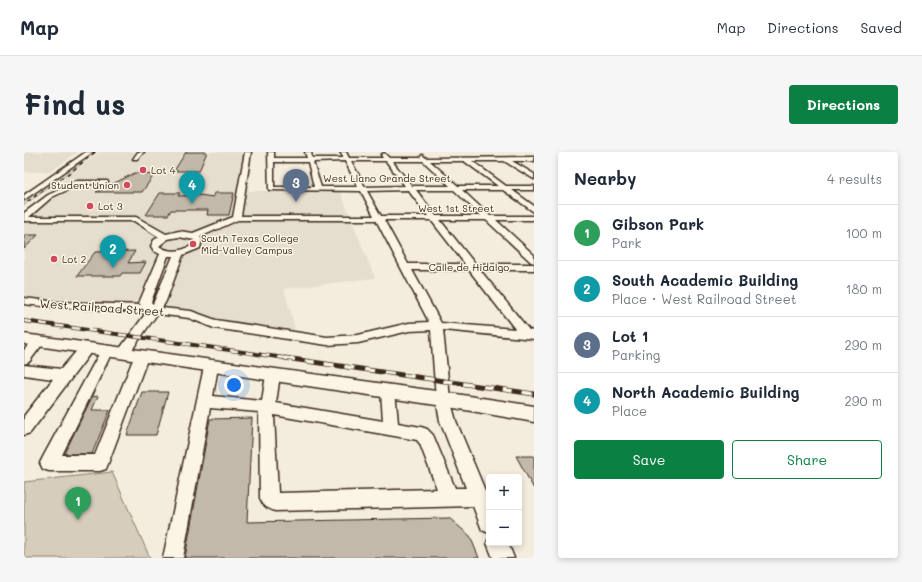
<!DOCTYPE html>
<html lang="en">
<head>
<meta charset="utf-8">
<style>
	:root { --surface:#fff; --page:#f6f6f7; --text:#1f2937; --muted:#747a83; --line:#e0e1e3; --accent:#0b8043 }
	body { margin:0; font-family:Mali,sans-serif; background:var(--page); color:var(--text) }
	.controls { position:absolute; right:12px; bottom:12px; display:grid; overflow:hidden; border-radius:4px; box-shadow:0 2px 6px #0003 }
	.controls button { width:36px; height:36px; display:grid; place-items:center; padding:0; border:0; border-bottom:1px solid var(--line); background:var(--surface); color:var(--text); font:20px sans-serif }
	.you { position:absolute; left:210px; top:233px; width:14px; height:14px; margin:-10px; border:3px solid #fff; border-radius:50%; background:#1a73e8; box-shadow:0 0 0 6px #1a73e833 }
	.badge { display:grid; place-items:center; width:26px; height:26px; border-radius:50%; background:var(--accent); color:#fff; font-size:13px; font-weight:700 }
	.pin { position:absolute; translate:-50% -33px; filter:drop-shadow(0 1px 2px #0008) }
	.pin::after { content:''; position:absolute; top:21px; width:14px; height:12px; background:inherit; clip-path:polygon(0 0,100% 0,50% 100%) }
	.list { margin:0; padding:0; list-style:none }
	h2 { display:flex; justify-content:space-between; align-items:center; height:52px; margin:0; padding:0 16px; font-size:17px }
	h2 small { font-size:13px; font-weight:400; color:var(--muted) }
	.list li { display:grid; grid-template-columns:26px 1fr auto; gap:12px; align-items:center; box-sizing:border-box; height:56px; padding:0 16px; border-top:1px solid var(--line) }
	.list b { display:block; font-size:15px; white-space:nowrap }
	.list p { margin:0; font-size:13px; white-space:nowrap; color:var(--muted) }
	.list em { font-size:13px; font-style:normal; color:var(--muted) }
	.actions { display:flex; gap:8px; padding:12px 16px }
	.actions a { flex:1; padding:9px 0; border:1px solid var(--accent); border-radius:4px; text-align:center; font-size:14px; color:var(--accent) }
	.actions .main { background:var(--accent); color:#fff }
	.map { position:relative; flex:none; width:510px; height:406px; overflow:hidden; border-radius:4px }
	header { display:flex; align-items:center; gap:24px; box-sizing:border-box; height:56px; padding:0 20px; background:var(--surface); border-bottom:1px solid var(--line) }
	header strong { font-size:19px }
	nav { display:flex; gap:22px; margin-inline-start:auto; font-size:14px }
	.intro { display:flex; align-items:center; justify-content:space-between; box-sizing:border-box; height:96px; padding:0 24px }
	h1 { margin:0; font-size:28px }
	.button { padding:10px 18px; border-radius:4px; background:var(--accent); color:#fff; font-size:14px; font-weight:700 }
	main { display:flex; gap:24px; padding:0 24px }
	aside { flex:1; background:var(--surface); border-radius:4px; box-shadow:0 2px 6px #0003 }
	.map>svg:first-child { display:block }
</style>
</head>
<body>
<header>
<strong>Map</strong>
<nav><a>Map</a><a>Directions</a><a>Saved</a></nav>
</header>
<div class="intro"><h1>Find us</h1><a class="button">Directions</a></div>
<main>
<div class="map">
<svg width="510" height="406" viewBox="0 0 510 406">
	<rect width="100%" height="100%" fill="#f4eddd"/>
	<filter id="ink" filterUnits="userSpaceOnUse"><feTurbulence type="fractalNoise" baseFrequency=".025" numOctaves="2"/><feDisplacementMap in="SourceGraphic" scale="8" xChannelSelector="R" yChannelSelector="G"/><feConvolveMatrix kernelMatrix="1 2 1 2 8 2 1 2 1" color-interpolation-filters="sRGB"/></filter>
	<g filter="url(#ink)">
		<g fill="#e5ddce">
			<polygon points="0,0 54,0 26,20 0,20"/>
			<polygon points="76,0 229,0 224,39 316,39 351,126 260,137 271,176 268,179 212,171 166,159 104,151 46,150 0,144 0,59"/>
		</g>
		<polygon fill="#d6cdbd" stroke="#887c6e" points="88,320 126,406 0,406 0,330"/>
		<g fill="#c3b9aa" stroke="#3b2a1e">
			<polygon points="162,0 183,0 175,19 150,19"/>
			<polygon points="111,21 130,23 118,40 72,40"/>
			<polygon points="136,41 156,41 154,44 175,43 189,45 190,41 210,41 205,63 183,63 184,58 147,58 144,63 122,63"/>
			<polygon points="0,83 14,83 0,97"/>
			<polygon points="111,99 104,111 122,110 116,121 98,121 96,124 53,124 71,100"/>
			<polygon points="118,240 144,240 132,283 103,283"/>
			<polygon points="74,244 68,258 86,258 68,302 40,302 68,245"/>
			<polygon points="228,266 223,370 425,366 446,384 455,406 161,406 186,267"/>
			<polygon points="492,304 510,304 510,337"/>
		</g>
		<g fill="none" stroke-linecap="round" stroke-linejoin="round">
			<g stroke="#3b2a1e" stroke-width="3">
				<g id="minor">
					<polygon points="62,0 69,0 0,48 0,43"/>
					<polygon points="114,0 120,0 113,7 109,7"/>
					<path d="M221,0H227L217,64H350L337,39L245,38L244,0H250V6H283L281,0H287L288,6H320L316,0H322L325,6H359L357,3L360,1L365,6H396L398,3L402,6L510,5V9H488L510,22V27L480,9H448L482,34H510V38H488L510,54V60L479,38H438L466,64H510V68H472L510,103V111L507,110L462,68H416L451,112H510V118H456L505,178L510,179V187L419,178L426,247L432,269L465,348V381L458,378L449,354L251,359C243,356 239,354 236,346L235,260L186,256L159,406H139L180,215L182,212L187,210L192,212L194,215L189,244L238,249L242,223L244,219L249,218L254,219L256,223L252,251L359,269L357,239L359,235L364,233L369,235L371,239L374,271L397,275L403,277L409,283L431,336H442L416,269L412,247L407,178L385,179L334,191L303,193L190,176L165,166L133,162L103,205H93L92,202L122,161C82,157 41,157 0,152V146L34,150L117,153L115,151L136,102L130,99L127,94L130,88L135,85L110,69H0V61L24,43L44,34L50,29H83L84,30L81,32H54L48,36L28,45L5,65H112L142,82L155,79L169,81L209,65ZM321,9L334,35H297L289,10ZM327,9H362L381,34L341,35ZM368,9H399L426,34H388ZM406,9H440L474,34H434ZM250,10H284L290,35H250ZM384,38L404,64H357L343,39ZM392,38H430L457,64H412ZM214,68H352L405,170L385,171L334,183L303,185L192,168L167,159L138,156L142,149L159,103L176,96L178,87L176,85ZM360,68H407L441,112H384ZM155,85L170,88L169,93C158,99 146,102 135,94L144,87ZM144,104H149L129,152L127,150ZM388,118H445L491,177L417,171ZM250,263L393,288L396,292L413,337L254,341Z"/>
					<polygon points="14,186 18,187 20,190 5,210 0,212 0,198 10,187"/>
					<polygon points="62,193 67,194 68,197 67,200 6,281 0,283 0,264 29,227 0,223 0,213 37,217 57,194"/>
					<polygon points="82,195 87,197 88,200 38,303 71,303 110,205 112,202 122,202 124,205 82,317 76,319 25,319 19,317 16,311 19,305 76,200 77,197"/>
					<polygon points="465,386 465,391 484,391 490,406 469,406 463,391"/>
				</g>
			</g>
			<g stroke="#3b2a1e" stroke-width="3">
				<polygon id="major" points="0,182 419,240 510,254 510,270 419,254 0,192"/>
			</g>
			<use href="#minor" fill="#fcf5e5" fill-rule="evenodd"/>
			<use href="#major" fill="#fcf5e5" fill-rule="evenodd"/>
			<g stroke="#3b2a1e" stroke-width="2">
				<polyline id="rail-far2" points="0,52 48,19 71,0"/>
			</g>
			<g stroke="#3b2a1e" stroke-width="4">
				<polyline id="rail-far1" points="0,169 268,207"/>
			</g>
			<g stroke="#3b2a1e" stroke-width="5">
				<polyline id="rail" points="261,206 510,242"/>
			</g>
			<use href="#rail-far2" stroke="#fcf5e5" stroke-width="1.5" stroke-dasharray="4" stroke-linecap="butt"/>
			<use href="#rail-far1" stroke="#fcf5e5" stroke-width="2.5" stroke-dasharray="8" stroke-linecap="butt"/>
			<use href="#rail" stroke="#fcf5e5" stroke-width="3.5" stroke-dasharray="10" stroke-linecap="butt"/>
		</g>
	</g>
	<g fill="#d1495b" stroke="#fcf5e5" stroke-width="1.5">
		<circle cx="119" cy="18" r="4"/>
		<circle cx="103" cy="33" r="4"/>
		<circle cx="66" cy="54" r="4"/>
		<circle cx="169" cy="92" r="4"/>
		<circle cx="30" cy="107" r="4"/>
	</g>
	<g text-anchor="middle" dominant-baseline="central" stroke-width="3" stroke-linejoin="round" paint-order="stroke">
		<g font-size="10" fill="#3b2a1e" stroke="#fcf5e5" text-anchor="start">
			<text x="127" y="18">Lot 4</text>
			<text x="95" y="33" text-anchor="end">Student Union</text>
			<text x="74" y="54">Lot 3</text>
			<text x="177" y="86">South Texas College<tspan x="177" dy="12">Mid-Valley Campus</tspan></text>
			<text x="38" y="107">Lot 2</text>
		</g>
		<g font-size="10" fill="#3b2a1e" stroke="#fcf5e5">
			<text x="363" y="26">West Llano Grande Street</text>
			<text x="432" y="56">West 1st Street</text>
			<text x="445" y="115">Calle de Hidalgo</text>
		</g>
		<g font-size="12" fill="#3b2a1e" stroke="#fcf5e5">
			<text transform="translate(78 155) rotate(4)">West Railroad Street</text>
		</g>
	</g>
</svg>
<div class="controls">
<button>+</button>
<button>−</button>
</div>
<div class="you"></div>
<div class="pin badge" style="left:54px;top:368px;background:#2e9e5b">1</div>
<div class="pin badge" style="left:89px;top:116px;background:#0f9aa8">2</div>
<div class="pin badge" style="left:272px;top:50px;background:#5c6f8a">3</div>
<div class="pin badge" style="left:168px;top:52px;background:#0f9aa8">4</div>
</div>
<aside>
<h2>Nearby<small>4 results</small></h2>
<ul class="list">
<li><span class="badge" style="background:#2e9e5b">1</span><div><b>Gibson Park</b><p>Park</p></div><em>100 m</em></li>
<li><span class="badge" style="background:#0f9aa8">2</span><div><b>South Academic Building</b><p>Place · West Railroad Street</p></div><em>180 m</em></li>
<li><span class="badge" style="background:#5c6f8a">3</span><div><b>Lot 1</b><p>Parking</p></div><em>290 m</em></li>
<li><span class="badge" style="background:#0f9aa8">4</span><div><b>North Academic Building</b><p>Place</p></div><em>290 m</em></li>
</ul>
<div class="actions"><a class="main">Save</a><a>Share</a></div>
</aside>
</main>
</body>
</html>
